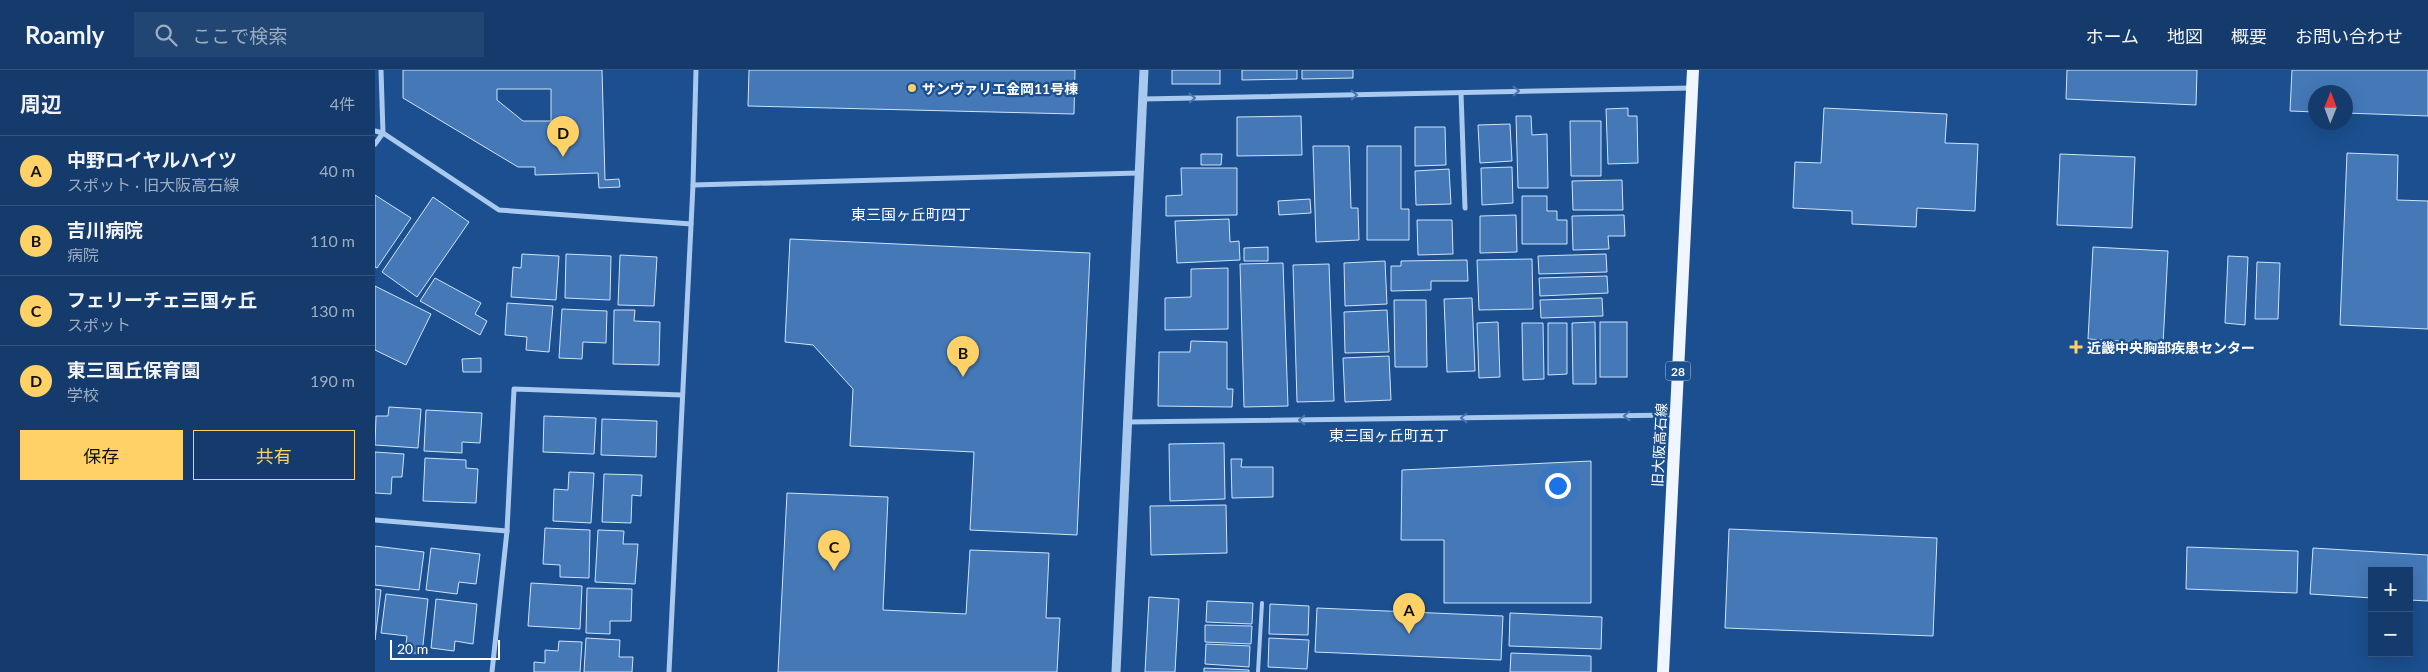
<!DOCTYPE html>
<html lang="ja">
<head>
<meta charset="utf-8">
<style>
	:root { --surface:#143b6b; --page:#214673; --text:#f1f3f6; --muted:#9dadc1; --line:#33557e; --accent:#ffd166 }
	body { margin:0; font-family:Lato,"Noto Sans JP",sans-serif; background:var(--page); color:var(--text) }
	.controls { position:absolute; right:15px; bottom:15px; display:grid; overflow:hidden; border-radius:0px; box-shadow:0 5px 20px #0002 }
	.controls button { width:45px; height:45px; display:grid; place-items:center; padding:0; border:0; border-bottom:1px solid var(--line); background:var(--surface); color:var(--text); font:25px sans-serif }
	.compass { position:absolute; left:1933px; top:15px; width:45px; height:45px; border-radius:50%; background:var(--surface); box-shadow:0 5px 20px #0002; rotate:1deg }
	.scale { position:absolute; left:15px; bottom:12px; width:110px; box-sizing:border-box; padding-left:5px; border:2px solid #fff; border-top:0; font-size:14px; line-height:18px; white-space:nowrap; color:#fff; -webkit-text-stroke:4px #1b4f8f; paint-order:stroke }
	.you { position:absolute; left:1182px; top:415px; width:18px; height:18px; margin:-12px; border:4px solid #fff; border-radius:50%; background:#1a73e8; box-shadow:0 0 0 8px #1a73e833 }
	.badge { display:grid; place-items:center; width:32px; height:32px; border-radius:50%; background:var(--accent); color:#111; font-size:16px; font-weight:700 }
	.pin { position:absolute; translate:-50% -41px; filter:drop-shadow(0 1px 2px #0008) }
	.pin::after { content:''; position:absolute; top:26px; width:18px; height:15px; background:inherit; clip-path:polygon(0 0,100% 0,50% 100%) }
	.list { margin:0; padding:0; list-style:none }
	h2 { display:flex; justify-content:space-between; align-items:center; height:65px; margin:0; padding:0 20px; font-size:21px }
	h2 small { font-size:16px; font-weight:400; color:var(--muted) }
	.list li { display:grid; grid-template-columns:32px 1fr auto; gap:15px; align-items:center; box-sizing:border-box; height:70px; padding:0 20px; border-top:1px solid var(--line) }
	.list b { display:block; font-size:19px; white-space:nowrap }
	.list p { margin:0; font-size:16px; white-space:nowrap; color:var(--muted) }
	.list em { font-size:16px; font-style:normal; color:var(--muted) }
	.actions { display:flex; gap:10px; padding:15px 20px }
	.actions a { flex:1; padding:11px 0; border:1px solid var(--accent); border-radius:0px; text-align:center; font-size:18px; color:var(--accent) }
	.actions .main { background:var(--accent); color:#111 }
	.icon { flex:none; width:28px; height:28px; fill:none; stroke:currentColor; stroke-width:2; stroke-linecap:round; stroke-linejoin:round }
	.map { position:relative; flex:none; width:2053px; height:602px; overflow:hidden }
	header { display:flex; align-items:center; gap:30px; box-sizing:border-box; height:70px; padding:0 25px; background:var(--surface); border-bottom:1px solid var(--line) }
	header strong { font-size:24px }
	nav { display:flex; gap:28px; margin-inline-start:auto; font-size:18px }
	.search { width:350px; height:45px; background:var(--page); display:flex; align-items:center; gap:12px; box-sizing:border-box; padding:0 18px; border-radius:0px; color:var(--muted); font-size:19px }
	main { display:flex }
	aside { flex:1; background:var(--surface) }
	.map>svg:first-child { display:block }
</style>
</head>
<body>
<header>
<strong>Roamly</strong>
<div class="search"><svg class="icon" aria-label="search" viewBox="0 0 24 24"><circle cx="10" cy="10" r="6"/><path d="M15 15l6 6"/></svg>ここで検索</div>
<nav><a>ホーム</a><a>地図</a><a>概要</a><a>お問い合わせ</a></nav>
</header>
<main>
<aside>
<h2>周辺<small>4件</small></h2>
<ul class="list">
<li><span class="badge">A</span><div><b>中野ロイヤルハイツ</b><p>スポット · 旧大阪高石線</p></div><em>40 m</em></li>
<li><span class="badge">B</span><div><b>吉川病院</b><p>病院</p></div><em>110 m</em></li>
<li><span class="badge">C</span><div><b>フェリーチェ三国ヶ丘</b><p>スポット</p></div><em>130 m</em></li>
<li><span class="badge">D</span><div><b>東三国丘保育園</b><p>学校</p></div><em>190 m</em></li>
</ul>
<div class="actions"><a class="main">保存</a><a>共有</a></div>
</aside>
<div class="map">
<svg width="2053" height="602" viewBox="0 0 2053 602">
	<rect width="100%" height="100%" fill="#1b4f8f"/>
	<g fill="#4478b7" stroke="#cfe3fa" fill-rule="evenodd">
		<path d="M28,0H227L230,110L244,109L245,117L224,118L223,103L160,105V97H143L28,28ZM122,19H176V51H148L122,30Z"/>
		<polygon points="374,0 700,0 699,44 373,36"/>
		<rect x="797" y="0" width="48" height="14"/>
		<polygon points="867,0 922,0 922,9 867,10"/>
		<polygon points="927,0 978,0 978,8 927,9"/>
		<polygon points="1692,0 1822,0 1821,35 1691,29"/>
		<polygon points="1917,0 2053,0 2053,46 1970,43 1970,22 1940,22 1940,42 1915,41"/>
		<polygon points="1253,38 1253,46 1262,46 1263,93 1233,94 1231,39"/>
		<polygon points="1449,38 1572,44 1570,73 1603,74 1600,141 1542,138 1541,157 1477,154 1477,141 1418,138 1420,92 1446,93"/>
		<polygon points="926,46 927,85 862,86 862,47"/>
		<polygon points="1141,46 1156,46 1157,65 1172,64 1173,118 1143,118"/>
		<polygon points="1195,51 1226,51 1226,106 1196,106"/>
		<polygon points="1135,54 1137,91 1105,93 1103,55"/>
		<polygon points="1040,57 1070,57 1071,95 1040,96"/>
		<polygon points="938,76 974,76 976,138 983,138 984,170 941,172"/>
		<polygon points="992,76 1026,76 1026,139 1034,139 1034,170 992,170"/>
		<polygon points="1972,83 2023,85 2022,130 2053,131 2053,259 1965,255"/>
		<polygon points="826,84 847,84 846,95 826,95"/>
		<polygon points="1685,84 1760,87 1757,158 1682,155"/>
		<polygon points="1137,97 1138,133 1107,135 1106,98"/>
		<polygon points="806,98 862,98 862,145 791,146 791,126 807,125"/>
		<polygon points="1074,99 1076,134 1041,135 1040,101"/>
		<polygon points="1247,110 1248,140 1198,140 1197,111"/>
		<polygon points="0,125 36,148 2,198 0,197"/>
		<polygon points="1147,126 1172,126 1172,141 1182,141 1182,150 1192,150 1192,174 1147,174"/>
		<polygon points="58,127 94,152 42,227 7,202"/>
		<polygon points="935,129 936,143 904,145 903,131"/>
		<polygon points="1141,145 1142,182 1105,183 1105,146"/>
		<polygon points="1249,145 1250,166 1233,166 1234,179 1198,180 1197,146"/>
		<polygon points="854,149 855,172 864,171 865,190 802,193 800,151"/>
		<polygon points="1042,150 1077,150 1078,184 1043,185"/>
		<polygon points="415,169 715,183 702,465 595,460 599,382 475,376 478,319 438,275 410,272"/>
		<polygon points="893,177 893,191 869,191 869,178"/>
		<polygon points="1718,177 1793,181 1788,274 1713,269"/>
		<polygon points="147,184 184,186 181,230 136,227 138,197 146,198"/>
		<polygon points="191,184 236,186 235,230 190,228"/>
		<polygon points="1231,184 1232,202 1164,204 1163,186"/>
		<polygon points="245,185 282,187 279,236 243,235"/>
		<polygon points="1853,186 1873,187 1870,255 1850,253"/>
		<polygon points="1157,189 1158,239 1104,240 1102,190"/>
		<polygon points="1092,190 1093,211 1056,211 1056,220 1016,221 1016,196 1026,196 1026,191"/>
		<polygon points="1010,191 1012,234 970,236 969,193"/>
		<polygon points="1882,192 1905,193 1903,249 1880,249"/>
		<polygon points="908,193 913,336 869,337 865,194"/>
		<polygon points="954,194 959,331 922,332 918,195"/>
		<polygon points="853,198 853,259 790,260 790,228 816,227 816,199"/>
		<polygon points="1232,206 1233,223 1165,226 1164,208"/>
		<polygon points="60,208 106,233 100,244 112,251 105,265 45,231"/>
		<polygon points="0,216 56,244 31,295 0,280"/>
		<polygon points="1097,228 1100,301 1072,302 1069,229"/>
		<polygon points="1227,228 1228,246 1166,248 1165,230"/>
		<polygon points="1019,230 1051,230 1052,297 1020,297"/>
		<polygon points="132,233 178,236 174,282 151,280 152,267 130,265"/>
		<polygon points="187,239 232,241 231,273 208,272 207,289 184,288"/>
		<polygon points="239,240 260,240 259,251 285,252 284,295 238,294"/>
		<polygon points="1012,240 1014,282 970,283 969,242"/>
		<polygon points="1123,252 1125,307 1104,308 1102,253"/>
		<polygon points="1220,252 1221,314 1198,314 1197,253"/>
		<rect x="1225" y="252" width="27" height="55"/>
		<polygon points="1147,253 1168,253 1169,309 1148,310"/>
		<polygon points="1173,253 1192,253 1192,304 1173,305"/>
		<polygon points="816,271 852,272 852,319 858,319 857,337 783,336 784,282 815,282"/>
		<polygon points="1014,286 1016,330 970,332 968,288"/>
		<polygon points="106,288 106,302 88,302 87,289"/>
		<polygon points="14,337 46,339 43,378 0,375 1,346 13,346"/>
		<polygon points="51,340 107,343 105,373 87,372 87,383 49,381"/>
		<polygon points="169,346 221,348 219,384 168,382"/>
		<polygon points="227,349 282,351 281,387 226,385"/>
		<polygon points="849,373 850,429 795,431 794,374"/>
		<polygon points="0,382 29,384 27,407 17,407 16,424 0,423"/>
		<polygon points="50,388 91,390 91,398 103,399 101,433 48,431"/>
		<polygon points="856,389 867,389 866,397 898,397 898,427 857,428"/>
		<polygon points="1216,391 1216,533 1069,533 1069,470 1026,470 1027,400"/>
		<polygon points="194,402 219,403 216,453 178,451 179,419 193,420"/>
		<polygon points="229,404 267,405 266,426 257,425 256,453 227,452"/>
		<polygon points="412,423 513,427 508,540 591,544 595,480 674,483 671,548 685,548 682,602 403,602"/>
		<polygon points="851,435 852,483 776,485 775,436"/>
		<polygon points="170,458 215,460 214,508 185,507 185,495 168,494"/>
		<polygon points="1354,459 1562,468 1558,566 1350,558"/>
		<polygon points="223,460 249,461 248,474 263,474 260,514 220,512"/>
		<polygon points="0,476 49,482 44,520 0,515"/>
		<polygon points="1812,477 1923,481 1922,523 1811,519"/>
		<polygon points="56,478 105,484 101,514 84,512 82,524 51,520"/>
		<polygon points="1938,478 2053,485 2053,531 2034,530 2034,501 1997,501 1997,528 1935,524"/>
		<polygon points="156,513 207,516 205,559 153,556"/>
		<polygon points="212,518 257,519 256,551 235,551 235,564 211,563"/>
		<polygon points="0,519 6,520 0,570"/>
		<polygon points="11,524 53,529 47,584 30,582 32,566 6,563"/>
		<polygon points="774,527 804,529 800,602 770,602"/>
		<polygon points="61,529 102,534 98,574 80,571 79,581 56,578"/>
		<polygon points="832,531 878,533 877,554 831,552"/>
		<polygon points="895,534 934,536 933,565 894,564"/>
		<polygon points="942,538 1128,546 1126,590 940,582"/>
		<polygon points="1135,543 1227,547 1226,579 1134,576"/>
		<polygon points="830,555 877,556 876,574 830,572"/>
		<polygon points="211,568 245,570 244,587 258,587 257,602 209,602"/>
		<polygon points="894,568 934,570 932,599 893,597"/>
		<polygon points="184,571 207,572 205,602 159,602 159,592 170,593 170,580 183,581"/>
		<polygon points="831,574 875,576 874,597 830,594"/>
		<polygon points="1136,583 1216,586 1216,602 1135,602"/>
		<polygon points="829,598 874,600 874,602 829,602"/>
	</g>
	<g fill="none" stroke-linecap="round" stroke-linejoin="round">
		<polyline stroke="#a9c9ee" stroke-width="4" points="883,602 887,533"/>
		<g stroke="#a9c9ee" stroke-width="5">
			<polyline points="1086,23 1090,138"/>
			<polyline points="768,29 1317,18"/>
			<polyline points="0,61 8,63 124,140 316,154"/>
			<polyline points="0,74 8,63 6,0"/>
			<polyline points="318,115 764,103"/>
			<polyline points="752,352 1300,345"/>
			<polyline points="0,450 132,461"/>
			<polyline points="117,602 132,461 139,319 307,325"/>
			<polyline points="294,602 318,115 321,0"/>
		</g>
		<polyline stroke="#a9c9ee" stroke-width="9" points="741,602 769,0"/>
		<polyline stroke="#f0f6ff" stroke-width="12" points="1288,602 1318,0"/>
	</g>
	<defs><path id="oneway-chevron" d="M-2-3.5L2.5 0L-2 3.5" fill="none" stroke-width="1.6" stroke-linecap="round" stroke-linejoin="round" transform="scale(1.25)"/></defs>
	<g stroke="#4674ac">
		<use href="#oneway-chevron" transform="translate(1141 21) rotate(-1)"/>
		<use href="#oneway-chevron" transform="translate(979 25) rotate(-1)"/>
		<use href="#oneway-chevron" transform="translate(817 28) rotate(-1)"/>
		<use href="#oneway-chevron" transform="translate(1252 346) rotate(179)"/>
		<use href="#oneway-chevron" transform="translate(1089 348) rotate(179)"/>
		<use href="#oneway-chevron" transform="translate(927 350) rotate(179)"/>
	</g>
	<g fill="#ffd166" stroke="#1b4f8f" stroke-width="2">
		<circle cx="537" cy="18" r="5"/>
		<path d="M1698.5 269.5h5v5h5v5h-5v5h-5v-5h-5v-5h5z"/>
	</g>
	<g text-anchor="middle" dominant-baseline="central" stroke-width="4.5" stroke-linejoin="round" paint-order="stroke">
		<rect fill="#1b4f8f" stroke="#bbcadd" stroke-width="1" x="1290.5" y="291.5" width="25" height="19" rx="4"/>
		<g font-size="12" font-weight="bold" fill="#fff">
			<text x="1303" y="301">28</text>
		</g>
		<g font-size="14" font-weight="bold" fill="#fff" stroke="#1b4f8f" text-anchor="start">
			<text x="547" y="18">サンヴァリエ金岡11号棟</text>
			<text x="1712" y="277">近畿中央胸部疾患センター</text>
		</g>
		<g font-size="14" fill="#fff" stroke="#1b4f8f">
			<text transform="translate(1284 375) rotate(-87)">旧大阪高石線</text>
		</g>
		<g font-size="15" fill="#fff" stroke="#1b4f8f">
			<text x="536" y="144">東三国ヶ丘町四丁</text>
			<text x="1014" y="365">東三国ヶ丘町五丁</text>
		</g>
	</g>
</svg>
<div class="controls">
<button>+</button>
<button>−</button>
</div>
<svg class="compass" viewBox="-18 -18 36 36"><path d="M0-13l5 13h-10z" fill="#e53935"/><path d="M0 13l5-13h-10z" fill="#9dadc1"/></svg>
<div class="scale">20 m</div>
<div class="you"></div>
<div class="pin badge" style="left:1034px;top:564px">A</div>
<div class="pin badge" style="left:588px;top:307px">B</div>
<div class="pin badge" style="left:459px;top:501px">C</div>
<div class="pin badge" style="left:188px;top:87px">D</div>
</div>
</main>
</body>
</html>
